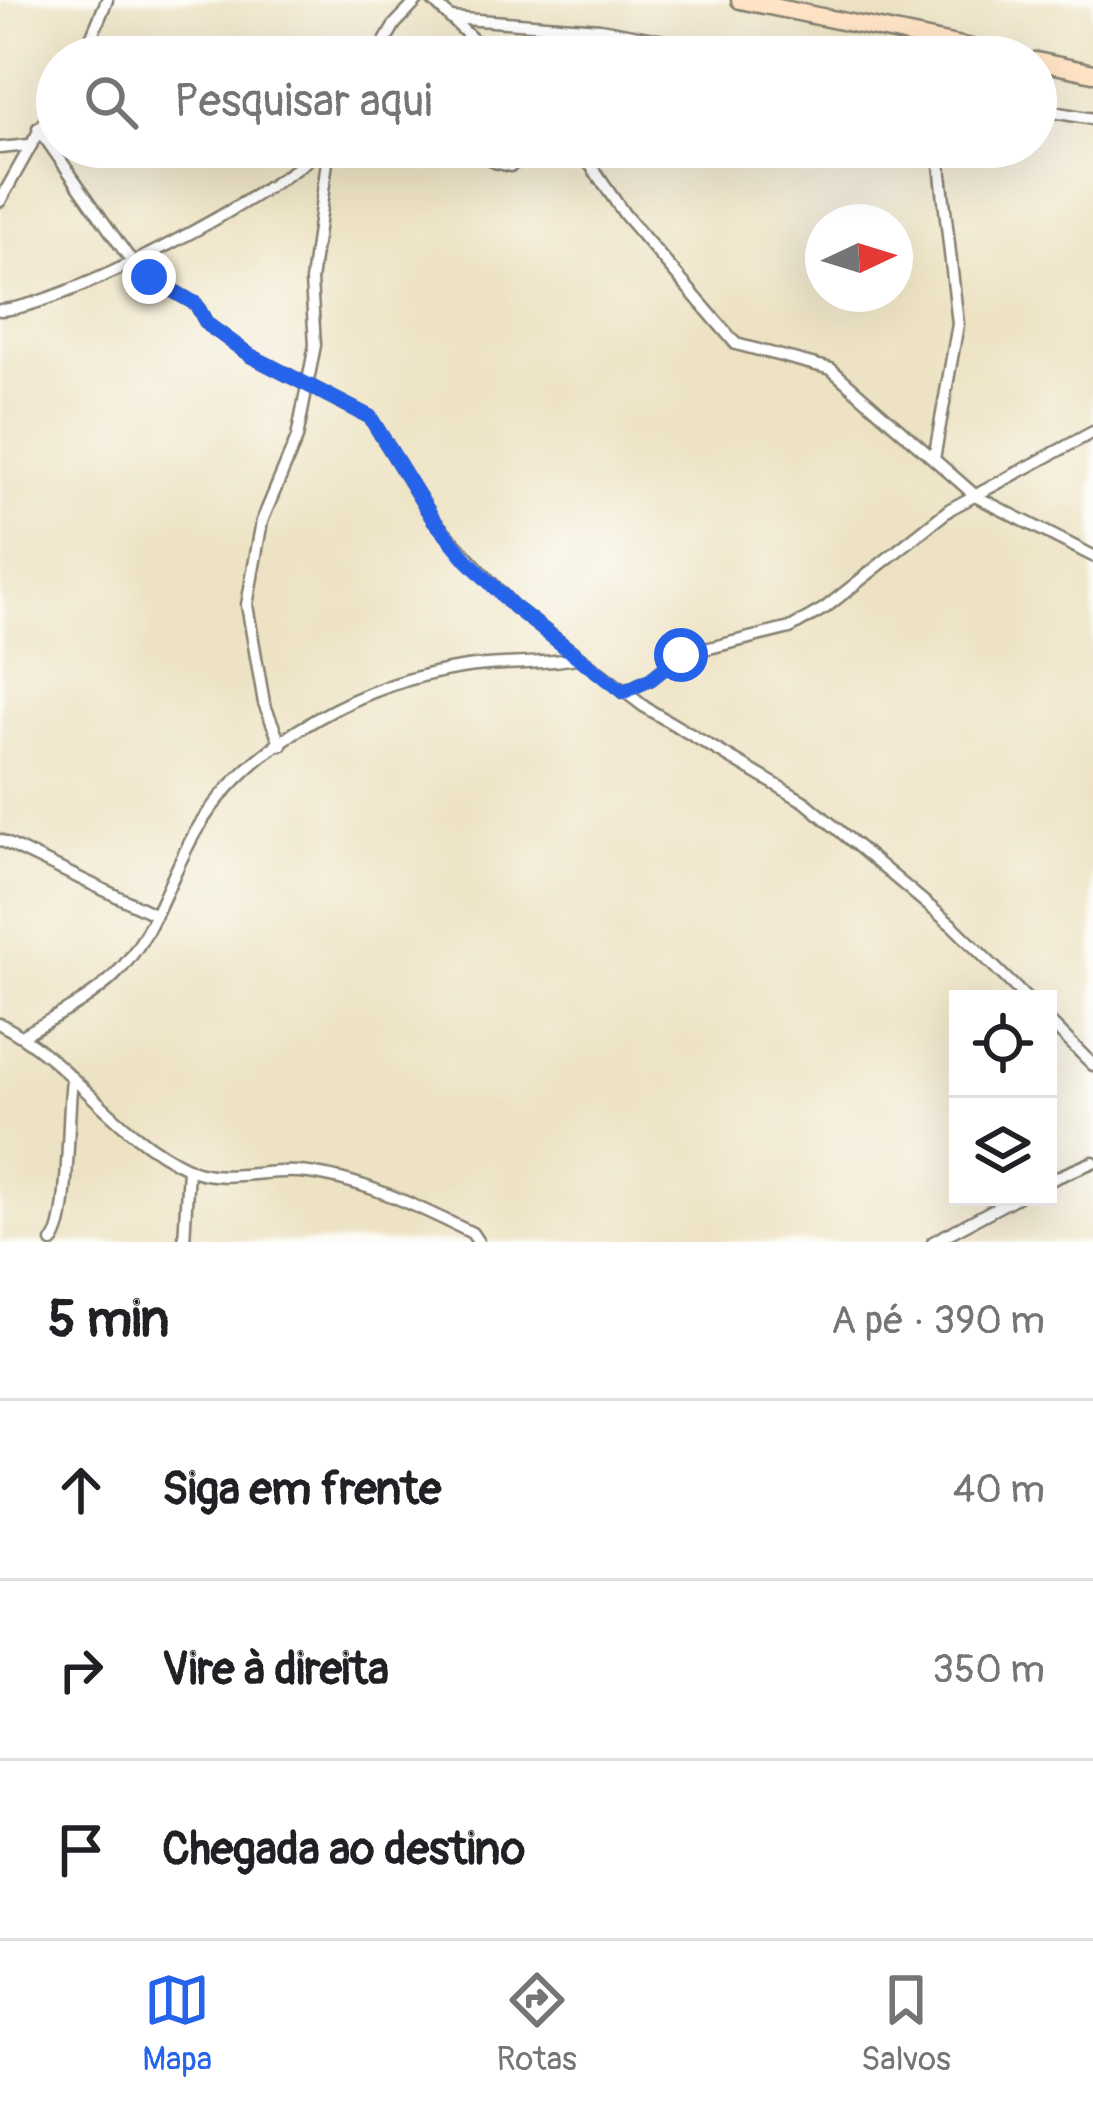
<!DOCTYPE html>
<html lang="pt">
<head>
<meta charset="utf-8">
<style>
	:root { --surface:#fff; --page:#f6f6f6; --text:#202124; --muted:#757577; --line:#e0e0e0; --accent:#2563eb }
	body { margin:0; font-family:Pangolin,sans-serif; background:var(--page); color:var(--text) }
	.controls { position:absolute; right:36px; bottom:36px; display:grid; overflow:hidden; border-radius:0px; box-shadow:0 12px 48px #0002 }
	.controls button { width:108px; height:108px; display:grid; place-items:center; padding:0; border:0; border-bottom:3px solid var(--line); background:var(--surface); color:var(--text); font:60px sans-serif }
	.compass { position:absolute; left:805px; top:204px; width:108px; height:108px; border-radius:50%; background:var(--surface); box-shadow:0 12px 48px #0002; rotate:86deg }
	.stop { position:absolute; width:36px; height:36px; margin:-27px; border:9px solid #2563eb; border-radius:50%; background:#fff }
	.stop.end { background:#2563eb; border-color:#fff; box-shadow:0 3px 12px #0008 }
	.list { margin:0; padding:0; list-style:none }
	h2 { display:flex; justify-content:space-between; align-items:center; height:156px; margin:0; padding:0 48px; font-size:51px }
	h2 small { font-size:39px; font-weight:400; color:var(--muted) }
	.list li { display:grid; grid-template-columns:78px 1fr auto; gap:36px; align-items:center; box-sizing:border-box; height:180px; padding:0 48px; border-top:3px solid var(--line) }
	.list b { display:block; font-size:45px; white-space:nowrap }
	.list em { font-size:39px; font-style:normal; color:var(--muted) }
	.icon { flex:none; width:66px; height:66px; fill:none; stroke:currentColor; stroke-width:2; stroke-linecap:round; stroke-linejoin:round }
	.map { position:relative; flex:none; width:1093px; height:1242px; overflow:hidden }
	.search { position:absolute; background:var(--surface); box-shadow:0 12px 48px #0002; left:36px; right:36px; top:36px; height:132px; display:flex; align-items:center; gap:30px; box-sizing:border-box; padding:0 42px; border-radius:66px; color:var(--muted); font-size:45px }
	.sheet { height:696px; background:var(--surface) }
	nav { display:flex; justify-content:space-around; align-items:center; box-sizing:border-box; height:168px; border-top:3px solid var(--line); background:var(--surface); font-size:33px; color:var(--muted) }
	nav a { display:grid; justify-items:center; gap:6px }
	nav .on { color:var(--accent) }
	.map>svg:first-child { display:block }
</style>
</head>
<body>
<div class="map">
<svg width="1093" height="1242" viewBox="0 0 1093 1242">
	<rect width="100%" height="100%" fill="#fdfcf7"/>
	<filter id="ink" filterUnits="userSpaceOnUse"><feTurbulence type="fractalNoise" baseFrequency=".00833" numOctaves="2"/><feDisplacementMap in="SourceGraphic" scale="24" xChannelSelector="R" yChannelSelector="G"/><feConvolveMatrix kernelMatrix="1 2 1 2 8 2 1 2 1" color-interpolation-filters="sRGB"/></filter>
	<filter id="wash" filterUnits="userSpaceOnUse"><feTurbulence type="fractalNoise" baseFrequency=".004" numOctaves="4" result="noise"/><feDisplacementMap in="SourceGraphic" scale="48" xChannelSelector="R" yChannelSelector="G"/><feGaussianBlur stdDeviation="2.7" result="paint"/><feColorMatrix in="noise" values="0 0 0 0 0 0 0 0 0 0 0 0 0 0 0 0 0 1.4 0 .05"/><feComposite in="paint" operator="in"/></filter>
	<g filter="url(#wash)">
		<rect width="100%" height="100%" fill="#ede2c3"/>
	</g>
	<g filter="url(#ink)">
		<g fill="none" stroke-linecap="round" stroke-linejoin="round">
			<g stroke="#847f70" stroke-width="15">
				<g id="minor">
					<polyline points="432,0 491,57"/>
					<polyline points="450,18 600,29 751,57"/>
					<polyline points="83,57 107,0"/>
					<polyline points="376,57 395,24 418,0"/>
					<polyline points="1036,109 1093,119"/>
					<polyline points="38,128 127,255 149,277 196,304 207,324 251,356 370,417 433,519 513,606 646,708 805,802 953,926 1027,999"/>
					<polyline points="421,147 435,147"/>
					<polyline points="478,147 494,162 510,166 542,147"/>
					<polyline points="578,147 625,215 736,344 831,369 977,497 1093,556"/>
					<polyline points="0,148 29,145"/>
					<polyline points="0,201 57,99"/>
					<path d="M0,310C65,307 276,193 323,147"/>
					<polyline points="934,459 958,324 938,147"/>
					<polyline points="623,692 651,679 681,655 790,628 825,608 950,509 1093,432"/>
					<polyline points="281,745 264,703 247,605 262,521 297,438 315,345 311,281 329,147"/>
					<polyline points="0,840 156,915"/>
					<polyline points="1048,1020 1093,1065"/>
					<path d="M0,1024C71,1060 111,1133 189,1169C222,1184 265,1169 299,1172C359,1177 419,1207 472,1233L478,1242"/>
					<path d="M22,1036C52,1018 88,1001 114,976C156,935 169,874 199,826C254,739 368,681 467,667C503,662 539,665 576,658"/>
					<polyline points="1048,1181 1093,1162"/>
					<path d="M52,1242C70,1226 67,1114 72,1080"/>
					<polyline points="184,1242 188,1168"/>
					<polyline points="933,1242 1017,1197"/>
				</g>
			</g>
			<g stroke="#847f70" stroke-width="21">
				<g id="secondary">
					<polyline points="740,0 1015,57"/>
					<polyline points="1036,61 1093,73"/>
				</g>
			</g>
			<use href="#minor" stroke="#fff" stroke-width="10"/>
			<use href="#secondary" stroke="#ffe4c6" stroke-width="16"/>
		</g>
	</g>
	<g fill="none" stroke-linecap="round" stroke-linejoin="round" filter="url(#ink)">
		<polyline stroke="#2563eb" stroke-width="15" points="149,277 196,304 207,324 251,356 370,417 433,519 467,560 513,606 623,692 651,679 681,655"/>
	</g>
</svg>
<div class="controls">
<button><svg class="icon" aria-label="locate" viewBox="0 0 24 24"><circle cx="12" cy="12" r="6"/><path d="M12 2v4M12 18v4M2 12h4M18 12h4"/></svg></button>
<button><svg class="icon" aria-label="layers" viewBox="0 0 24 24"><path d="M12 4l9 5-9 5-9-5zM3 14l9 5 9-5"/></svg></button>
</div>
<svg class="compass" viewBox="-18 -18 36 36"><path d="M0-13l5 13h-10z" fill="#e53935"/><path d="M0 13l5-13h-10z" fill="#757577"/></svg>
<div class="stop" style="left:681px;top:655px"></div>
<div class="stop end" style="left:149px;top:277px"></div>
<div class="search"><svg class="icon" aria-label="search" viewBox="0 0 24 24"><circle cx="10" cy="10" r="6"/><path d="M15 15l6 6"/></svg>Pesquisar aqui</div>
</div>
<section class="sheet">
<h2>5 min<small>A pé · 390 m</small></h2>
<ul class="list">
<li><svg class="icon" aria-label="ahead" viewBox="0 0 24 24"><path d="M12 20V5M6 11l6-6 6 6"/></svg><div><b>Siga em frente</b></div><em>40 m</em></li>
<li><svg class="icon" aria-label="right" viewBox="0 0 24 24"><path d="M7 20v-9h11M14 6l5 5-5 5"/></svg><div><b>Vire à direita</b></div><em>350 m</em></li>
<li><svg class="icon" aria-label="arrive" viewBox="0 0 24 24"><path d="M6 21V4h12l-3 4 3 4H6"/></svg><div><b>Chegada ao destino</b></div></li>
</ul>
</section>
<nav>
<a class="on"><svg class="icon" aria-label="map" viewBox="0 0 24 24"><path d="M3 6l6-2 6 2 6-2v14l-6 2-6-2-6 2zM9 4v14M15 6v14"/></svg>Mapa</a>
<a><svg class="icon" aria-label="directions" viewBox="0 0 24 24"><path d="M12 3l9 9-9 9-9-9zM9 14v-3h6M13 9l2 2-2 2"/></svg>Rotas</a>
<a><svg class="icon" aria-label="saved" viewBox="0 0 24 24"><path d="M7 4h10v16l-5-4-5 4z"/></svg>Salvos</a>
</nav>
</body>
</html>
